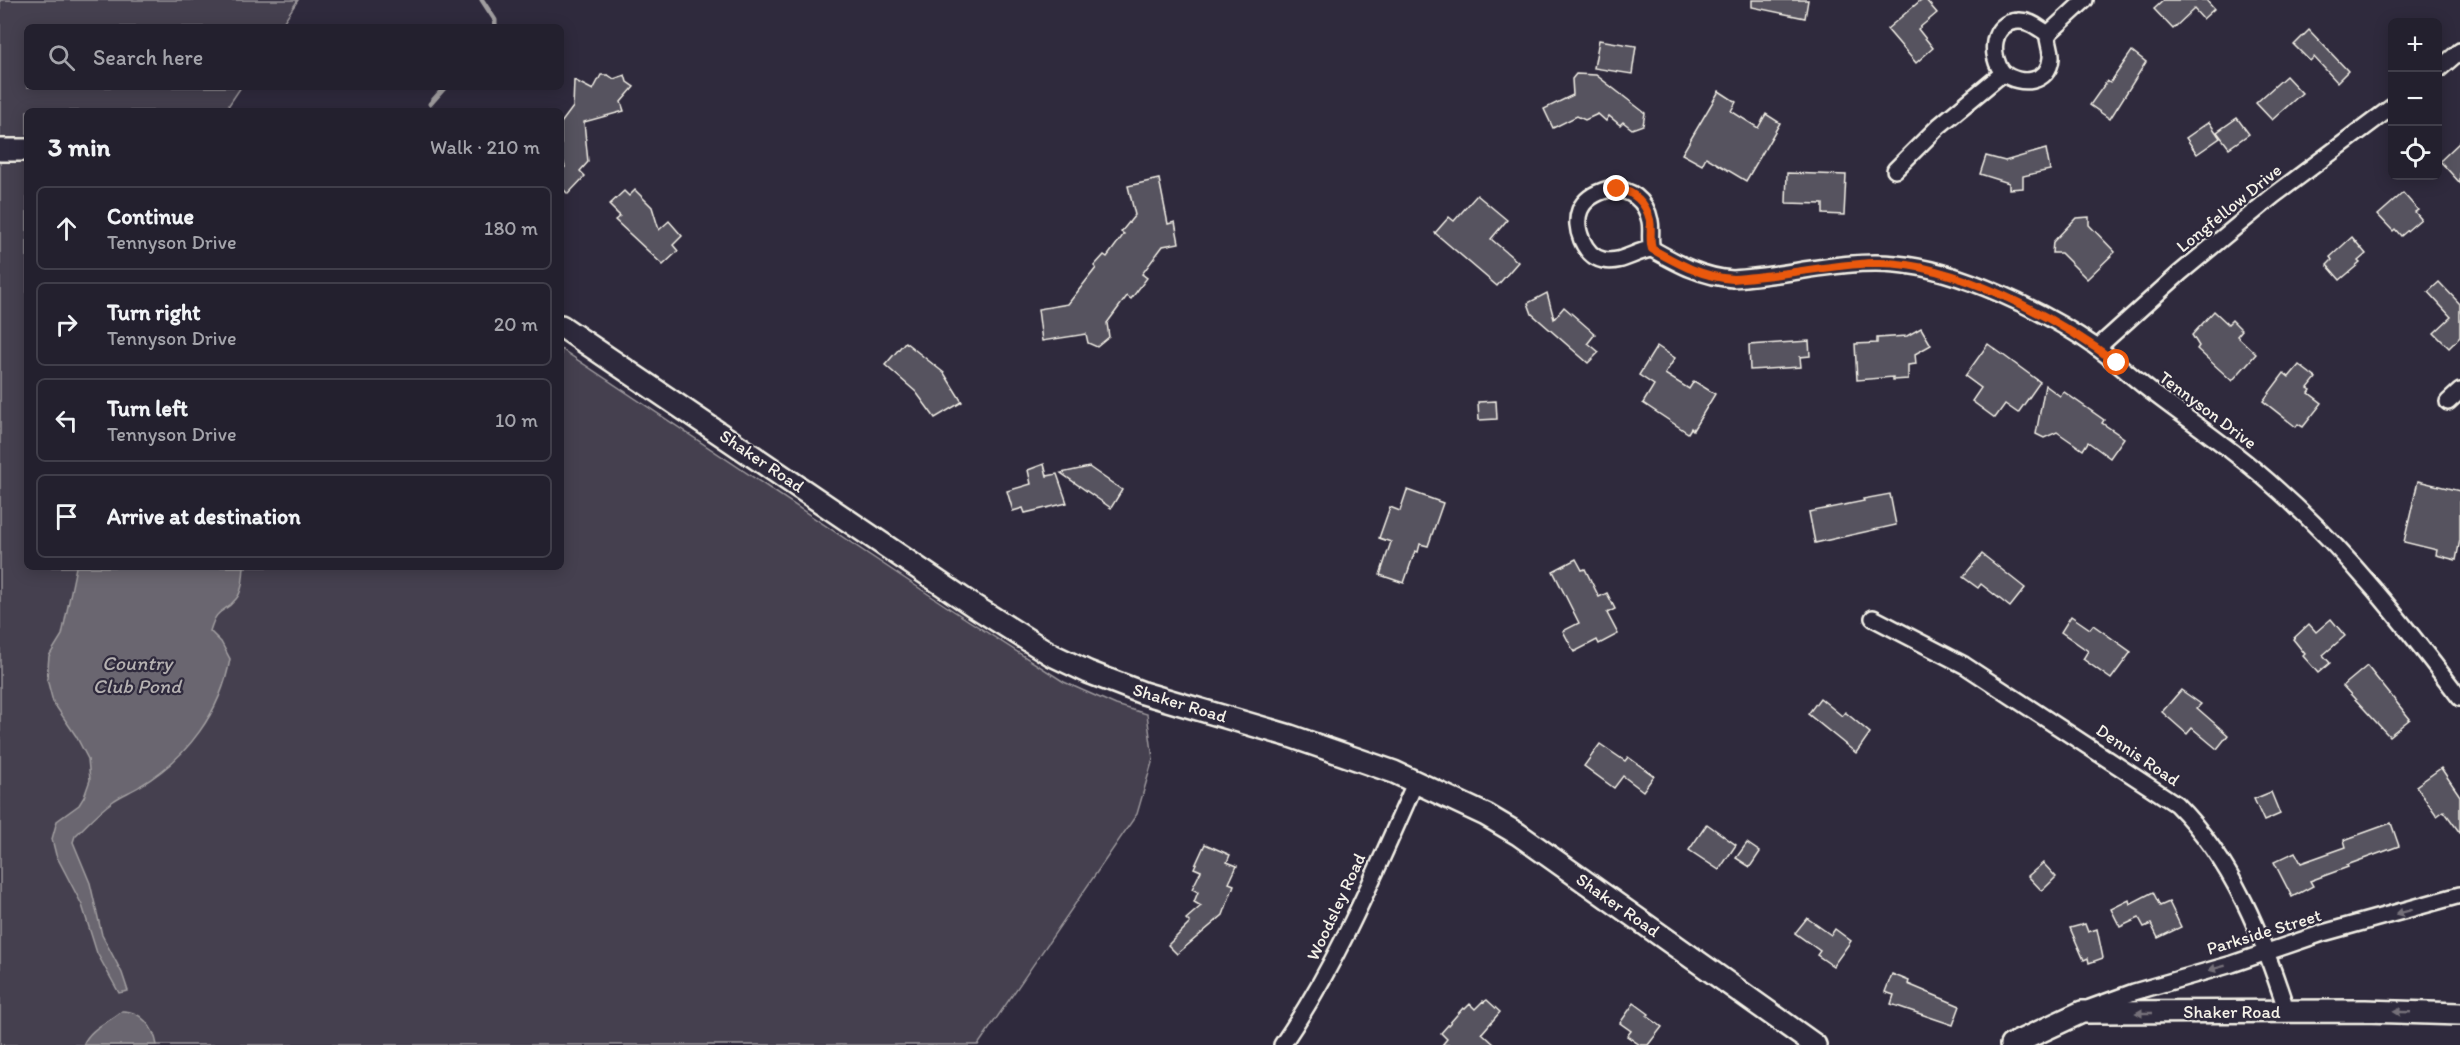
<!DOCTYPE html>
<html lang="en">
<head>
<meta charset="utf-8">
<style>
	:root { --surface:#23202e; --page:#2f2d3a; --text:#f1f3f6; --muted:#a3a3aa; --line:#403e4a }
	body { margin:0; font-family:Itim,sans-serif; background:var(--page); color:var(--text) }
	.controls { position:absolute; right:18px; top:18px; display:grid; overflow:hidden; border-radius:9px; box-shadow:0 3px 15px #0003 }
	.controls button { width:54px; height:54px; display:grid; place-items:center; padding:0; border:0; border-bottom:2px solid var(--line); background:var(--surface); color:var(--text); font:30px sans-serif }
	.stop { position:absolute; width:18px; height:18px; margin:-14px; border:4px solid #ea580c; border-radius:50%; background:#fff }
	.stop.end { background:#ea580c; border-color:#fff; box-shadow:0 2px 6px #0008 }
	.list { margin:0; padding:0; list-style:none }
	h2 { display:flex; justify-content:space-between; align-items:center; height:78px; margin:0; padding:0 24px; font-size:26px }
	h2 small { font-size:20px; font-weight:400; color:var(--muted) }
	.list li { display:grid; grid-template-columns:39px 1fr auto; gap:18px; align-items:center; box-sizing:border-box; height:84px; margin:0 12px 12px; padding:0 12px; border:2px solid var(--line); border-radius:9px }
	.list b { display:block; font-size:22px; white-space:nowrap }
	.list p { margin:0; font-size:20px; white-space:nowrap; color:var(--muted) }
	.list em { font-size:20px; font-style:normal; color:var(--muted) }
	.icon { flex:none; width:33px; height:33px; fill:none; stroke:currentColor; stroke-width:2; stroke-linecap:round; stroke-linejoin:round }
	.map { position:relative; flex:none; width:2460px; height:1045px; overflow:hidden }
	.search { position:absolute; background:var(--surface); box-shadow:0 3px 15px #0003; left:24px; top:24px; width:540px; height:66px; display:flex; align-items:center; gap:15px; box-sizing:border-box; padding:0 21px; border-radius:9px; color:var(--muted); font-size:22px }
	.panel { position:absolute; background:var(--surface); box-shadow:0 3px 15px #0003; left:24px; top:108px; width:540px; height:462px; border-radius:9px }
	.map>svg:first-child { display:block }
</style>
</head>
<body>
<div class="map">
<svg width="2460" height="1045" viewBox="0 0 2460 1045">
	<rect width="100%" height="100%" fill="#2f2a3d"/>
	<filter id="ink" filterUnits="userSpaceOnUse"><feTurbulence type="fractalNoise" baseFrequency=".0167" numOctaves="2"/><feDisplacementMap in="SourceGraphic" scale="12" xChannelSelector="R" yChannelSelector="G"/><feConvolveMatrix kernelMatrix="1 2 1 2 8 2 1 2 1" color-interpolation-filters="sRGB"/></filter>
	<g filter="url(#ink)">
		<polygon fill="#454050" stroke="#9c989c" stroke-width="1.5" points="0,0 298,0 280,27 27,27 27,87 241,87 225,111 27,111 27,567 561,567 561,349 949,608 1064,682 1116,705 1147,714 1153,759 1137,814 978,1045 0,1045"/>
		<g fill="#6a6670" stroke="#a19ea0" stroke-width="1.5">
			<path d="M76,567H244C243,577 243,591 236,599C222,616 218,605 210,631L221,642L230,659C221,712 187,758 140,786C131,792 121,795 112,802C99,811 87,825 75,836L73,842L90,883L102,935L122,973L128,991L119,993L97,953L82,905L56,855L52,839L57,821L79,805L84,797L90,780L88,759L76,736L53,702L47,679L49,656L62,635Z"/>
			<path d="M122,1011C141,1010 154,1028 157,1045H83C91,1027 108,1023 122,1011Z"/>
		</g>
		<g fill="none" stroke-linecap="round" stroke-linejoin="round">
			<g stroke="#a19ea0" stroke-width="5">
				<polyline points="482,0 495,20 495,27"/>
				<polyline points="430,104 445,87"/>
			</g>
		</g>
		<g fill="#56525f" stroke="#f4f1e8" stroke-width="1.5">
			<polygon points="1752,0 1808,0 1805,18 1752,7"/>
			<polygon points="1921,0 1926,0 1937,13 1918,29 1933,48 1916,63 1887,29"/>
			<polygon points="2164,0 2206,0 2214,9 2203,19 2194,9 2173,29 2154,9"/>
			<polygon points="2309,30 2348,71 2337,82 2314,57 2310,61 2294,45"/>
			<polygon points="1599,40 1636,46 1632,74 1594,68"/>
			<polygon points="2132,51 2146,62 2110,119 2090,105 2107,81 2110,83"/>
			<polygon points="1576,74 1596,75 1645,113 1643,125 1632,129 1623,122 1620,125 1609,116 1606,121 1598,114 1585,120 1577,116 1553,128 1544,109 1573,95 1572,79"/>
			<polygon points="601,75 608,75 614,79 625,75 627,82 634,87 621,102 624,111 584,122 588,162 580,171 585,176 568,194 561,187 561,171 565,167 561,153 561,123 573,107 574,80 593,90"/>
			<polygon points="2286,76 2302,93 2272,120 2256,103"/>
			<polygon points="1719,91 1736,102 1731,111 1758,128 1766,114 1780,123 1746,181 1706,157 1702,165 1682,154"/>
			<polygon points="2237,118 2249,134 2229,148 2217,132"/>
			<polygon points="2209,122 2220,138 2197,154 2186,138"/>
			<polygon points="2460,142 2460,183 2440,161"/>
			<polygon points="2046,149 2050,170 2023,176 2023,188 2009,189 2009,183 1980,174 1986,156 2005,161"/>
			<polygon points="1787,173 1846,175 1844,215 1823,214 1823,204 1786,203"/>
			<polygon points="1159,179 1168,224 1175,222 1179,243 1163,246 1142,274 1147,278 1131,299 1127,296 1107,323 1109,337 1097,347 1088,343 1086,334 1042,341 1038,309 1068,304 1096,268 1094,266 1104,255 1107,257 1124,234 1121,232 1135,215 1128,186"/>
			<polygon points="635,190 652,207 659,230 669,221 682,236 673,245 678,251 663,265 615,220 620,216 609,205 624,191 629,196"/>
			<polygon points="2403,193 2418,210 2415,212 2421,219 2401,236 2395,229 2393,231 2378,215"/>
			<polygon points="1477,195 1507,220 1491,239 1518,262 1497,286 1435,233 1449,217 1454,221"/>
			<polygon points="2089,217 2089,225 2115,252 2087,279 2061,253 2052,253 2053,242 2076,218"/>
			<polygon points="2352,237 2366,254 2358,261 2360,263 2340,280 2327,265 2332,260 2330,257"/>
			<polygon points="2439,282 2460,304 2460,337 2449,348 2434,333 2451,317 2428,292"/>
			<polygon points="1547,293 1554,319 1564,307 1595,334 1588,343 1599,352 1588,363 1532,314 1528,303"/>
			<polygon points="2214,311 2228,324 2232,320 2242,330 2237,336 2256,354 2232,381 2197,349 2199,346 2192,335"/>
			<polygon points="1921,328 1931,345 1915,354 1916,364 1908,365 1908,379 1893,380 1893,377 1857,380 1855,344 1877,343 1877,338 1907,336"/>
			<polygon points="1809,341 1810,356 1800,357 1801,367 1750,370 1749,345"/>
			<polygon points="905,342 944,373 962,402 935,418 916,392 885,365"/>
			<polygon points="1988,344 2040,382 2018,413 2005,404 1995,418 1972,401 1981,388 1965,376"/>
			<polygon points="1657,346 1675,358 1665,374 1689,389 1694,381 1715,394 1693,430 1691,428 1688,433 1643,403 1654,385 1639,375"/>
			<polygon points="2299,365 2316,378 2308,388 2311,390 2309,393 2322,403 2303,427 2298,424 2296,427 2263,401 2284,373 2289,377"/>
			<polygon points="2045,385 2060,396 2064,392 2104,420 2102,423 2124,438 2110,458 2088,442 2083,450 2057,432 2044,438 2036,434"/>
			<polygon points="1496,401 1497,419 1479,420 1478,402"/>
			<polygon points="1044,464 1047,476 1057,474 1067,503 1025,513 1023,508 1013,511 1007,491 1031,484 1028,470"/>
			<polygon points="1089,467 1122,490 1111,508 1061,473"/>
			<polygon points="2418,481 2460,491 2460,540 2456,560 2436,555 2437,550 2404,542"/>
			<polygon points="1407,490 1443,503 1428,546 1420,544 1418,552 1415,551 1404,583 1380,575 1391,542 1379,538 1390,507 1400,511"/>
			<polygon points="1890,494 1896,525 1815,543 1809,512 1864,501 1863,499"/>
			<polygon points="1982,554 2025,588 2010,607 1981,584 1978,588 1963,577"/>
			<polygon points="1576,559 1582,570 1585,569 1599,597 1607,593 1615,609 1607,613 1618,634 1599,644 1597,640 1574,652 1563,631 1579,623 1553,571"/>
			<polygon points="2071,616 2090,629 2093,625 2131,652 2111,679 2083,659 2088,651 2061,632"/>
			<polygon points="2331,619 2345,636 2323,655 2330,663 2318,673 2303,656 2305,654 2293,639 2309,624 2316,632"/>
			<polygon points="2367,666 2410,719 2389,736 2343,686"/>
			<polygon points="2181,690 2201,704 2197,708 2228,735 2217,749 2192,728 2187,734 2162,712"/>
			<polygon points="1820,698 1842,716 1845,712 1870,733 1856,753 1808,714"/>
			<polygon points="1600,744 1625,761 1628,757 1654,776 1643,791 1623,776 1614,788 1584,766"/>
			<polygon points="2441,768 2460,796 2460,833 2444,811 2437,816 2416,786"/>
			<polygon points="2271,792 2280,814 2264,821 2254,799"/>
			<polygon points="2391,823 2399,846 2347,865 2348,867 2310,881 2313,886 2292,897 2274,862 2295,852 2301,863 2346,847 2344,840"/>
			<polygon points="1707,824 1736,845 1719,870 1689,850"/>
			<polygon points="1747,843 1760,852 1750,867 1736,858"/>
			<polygon points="1205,844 1230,855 1227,862 1237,866 1229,883 1234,885 1223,915 1177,954 1168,945 1190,923 1186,919 1201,906 1194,902 1198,892 1192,889 1201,871 1194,868"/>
			<polygon points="2043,863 2056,877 2042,891 2028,876"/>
			<polygon points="2153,892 2160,906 2169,902 2181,927 2158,938 2151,924 2144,927 2139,918 2120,927 2111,909 2129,900 2130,904"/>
			<polygon points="1807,918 1831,935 1835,929 1851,941 1833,966 1817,955 1820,951 1795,933"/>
			<polygon points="2085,924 2088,932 2097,929 2103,958 2089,963 2088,958 2084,960 2070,928"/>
			<polygon points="1892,974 1909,981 1908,984 1960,1006 1953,1025 1891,1004 1894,995 1885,992"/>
			<polygon points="1487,1000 1500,1012 1482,1033 1495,1045 1442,1045 1447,1039 1441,1033 1463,1008 1465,1009 1470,1004 1475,1009 1483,1001 1484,1002"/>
			<polygon points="1634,1003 1649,1014 1647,1016 1662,1027 1648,1045 1640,1045 1627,1036 1631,1031 1620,1023"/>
		</g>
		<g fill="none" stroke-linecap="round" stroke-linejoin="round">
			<g stroke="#f4f1e8" stroke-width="20">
				<g id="minor">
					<polyline points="2438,70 2460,51"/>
					<path d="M2003,73C2020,86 2049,84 2051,58C2052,49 2047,42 2048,34"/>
					<path d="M1895,170L1939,126L2003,73C1989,56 1991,22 2018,21C2030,20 2038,28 2048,34L2085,0"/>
					<path d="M1609,189C1630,188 1646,200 1650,221C1652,230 1649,240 1652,249C1634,251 1622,264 1603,260C1584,256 1573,227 1580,210C1585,198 1598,192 1609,189Z"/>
					<path d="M1652,249C1679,264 1702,277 1733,279C1787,276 1842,259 1896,264C1958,269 2045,311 2096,347C2117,362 2135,380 2156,395C2197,426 2240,455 2278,490C2348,552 2404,624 2460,698"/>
					<polyline points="2097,348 2180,273 2273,196 2392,107"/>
					<polyline points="2448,402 2460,391"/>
					<path d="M1873,618L1964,665L2176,804C2233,861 2263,937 2287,1012"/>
					<polyline points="2090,1008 2134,992 2232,964 2323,933 2460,895"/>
					<path d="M1282,1045C1338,963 1376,871 1416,781"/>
				</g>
			</g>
			<g stroke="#f4f1e8" stroke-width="26">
				<g id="secondary">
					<polyline points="0,150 27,150"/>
					<polyline points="561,326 974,606 1052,655 1088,672 1143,693 1290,736 1394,772 1486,815 1518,834 1815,1045"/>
					<polyline points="2011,1045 2082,1012 2365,1011 2460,1014"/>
				</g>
			</g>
			<use href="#minor" stroke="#2f2a3d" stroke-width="15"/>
			<use href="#secondary" stroke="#2f2a3d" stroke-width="21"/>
		</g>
		<defs><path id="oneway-solid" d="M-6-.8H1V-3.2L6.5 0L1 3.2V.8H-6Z" transform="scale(1.5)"/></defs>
		<g fill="#747079">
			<use href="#oneway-solid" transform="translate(2404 912) rotate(165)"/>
			<use href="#oneway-solid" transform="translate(2217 968) rotate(165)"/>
			<use href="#oneway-solid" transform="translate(2402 1012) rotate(-178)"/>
			<use href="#oneway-solid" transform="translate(2144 1013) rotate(-180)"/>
		</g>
	</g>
	<g fill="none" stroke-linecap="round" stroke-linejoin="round" filter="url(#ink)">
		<path stroke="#ea580c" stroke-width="8" d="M1617,189C1634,191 1646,203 1650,220C1652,230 1649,239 1652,249C1679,264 1702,277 1733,279C1781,276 1827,265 1874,263C1951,260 2057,318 2117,363"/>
	</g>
	<g text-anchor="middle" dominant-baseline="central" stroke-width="4.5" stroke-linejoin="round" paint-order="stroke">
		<g font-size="18" fill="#f4f1e8" stroke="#2f2a3d">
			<text transform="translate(2229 208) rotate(-39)">Longfellow Drive</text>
			<text transform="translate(2208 410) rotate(37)">Tennyson Drive</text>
			<text transform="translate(762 461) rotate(34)">Shaker Road</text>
			<text transform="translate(1180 703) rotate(17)">Shaker Road</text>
			<text transform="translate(2138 755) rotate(34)">Dennis Road</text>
			<text transform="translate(1618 905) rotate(35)">Shaker Road</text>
			<text transform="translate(1336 907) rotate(-65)">Woodsley Road</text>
			<text transform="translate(2264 932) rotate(-17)">Parkside Street</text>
			<text x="2232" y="1012">Shaker Road</text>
		</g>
		<g font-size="20" font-style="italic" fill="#b6b2b2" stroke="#2f2a3d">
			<text x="137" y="663">Country<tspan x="137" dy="23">Club Pond</tspan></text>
		</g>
	</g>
</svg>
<div class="controls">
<button>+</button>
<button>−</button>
<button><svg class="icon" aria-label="locate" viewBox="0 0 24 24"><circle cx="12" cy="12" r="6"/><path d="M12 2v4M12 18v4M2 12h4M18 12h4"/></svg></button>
</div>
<div class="stop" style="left:2117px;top:363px"></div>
<div class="stop end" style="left:1617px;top:189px"></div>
<div class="search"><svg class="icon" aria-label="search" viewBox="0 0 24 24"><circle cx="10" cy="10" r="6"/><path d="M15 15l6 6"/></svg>Search here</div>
<section class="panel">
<h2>3 min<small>Walk · 210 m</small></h2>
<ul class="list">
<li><svg class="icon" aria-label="ahead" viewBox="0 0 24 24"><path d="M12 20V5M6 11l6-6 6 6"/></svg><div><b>Continue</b><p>Tennyson Drive</p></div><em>180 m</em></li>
<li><svg class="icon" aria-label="right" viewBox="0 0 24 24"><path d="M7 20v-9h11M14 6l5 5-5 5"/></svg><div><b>Turn right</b><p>Tennyson Drive</p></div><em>20 m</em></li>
<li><svg class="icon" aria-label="left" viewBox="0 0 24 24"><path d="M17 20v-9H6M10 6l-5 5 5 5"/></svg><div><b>Turn left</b><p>Tennyson Drive</p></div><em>10 m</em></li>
<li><svg class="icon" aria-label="arrive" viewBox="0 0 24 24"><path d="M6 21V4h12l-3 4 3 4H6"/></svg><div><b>Arrive at destination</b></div></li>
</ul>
</section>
</div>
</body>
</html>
